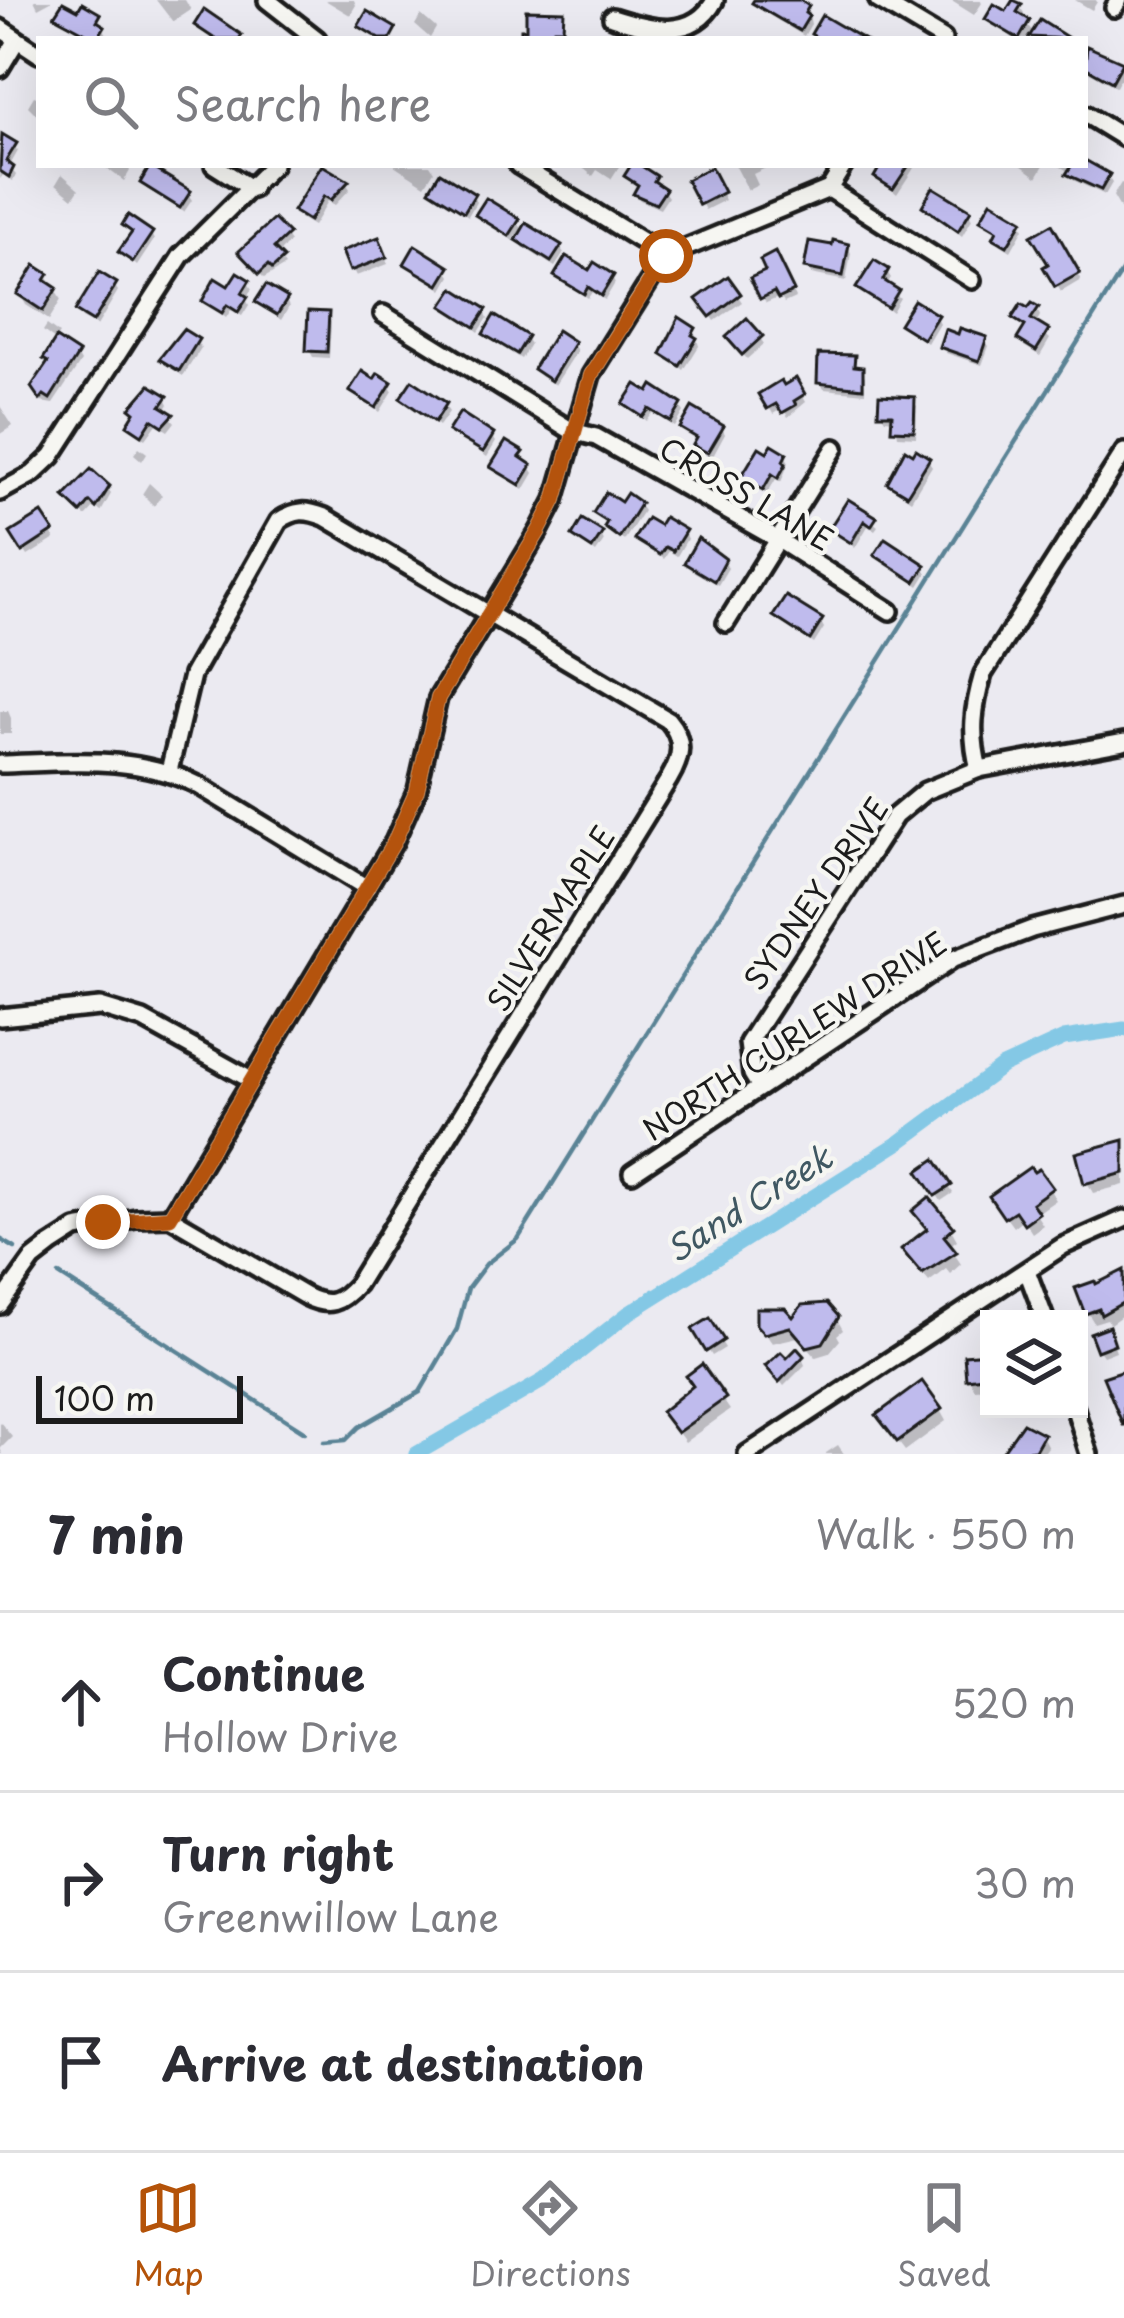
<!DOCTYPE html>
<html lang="en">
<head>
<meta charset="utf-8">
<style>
	:root { --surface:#fff; --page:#f2f2f3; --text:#2b2b33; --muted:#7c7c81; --line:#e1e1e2; --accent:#b45309 }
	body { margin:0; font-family:"Playpen Sans",sans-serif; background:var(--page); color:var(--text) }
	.controls { position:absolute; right:36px; bottom:36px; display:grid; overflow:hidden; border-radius:0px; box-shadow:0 12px 48px #0002 }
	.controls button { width:108px; height:108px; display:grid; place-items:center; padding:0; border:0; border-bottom:3px solid var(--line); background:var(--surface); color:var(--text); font:60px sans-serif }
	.scale { position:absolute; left:36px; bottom:30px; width:207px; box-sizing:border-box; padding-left:12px; border:6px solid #1c1c1c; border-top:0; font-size:33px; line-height:42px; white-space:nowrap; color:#1c1c1c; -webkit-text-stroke:9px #f6f6f2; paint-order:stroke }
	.stop { position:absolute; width:36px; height:36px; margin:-27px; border:9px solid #b45309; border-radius:50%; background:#fff }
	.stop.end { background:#b45309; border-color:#fff; box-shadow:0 3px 12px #0008 }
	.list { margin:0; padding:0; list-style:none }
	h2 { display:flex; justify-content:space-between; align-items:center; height:156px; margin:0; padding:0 48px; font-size:51px }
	h2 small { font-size:39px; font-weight:400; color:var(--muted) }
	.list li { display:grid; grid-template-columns:78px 1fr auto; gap:36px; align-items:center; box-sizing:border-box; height:180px; padding:0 48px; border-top:3px solid var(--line) }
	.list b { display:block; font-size:45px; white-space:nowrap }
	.list p { margin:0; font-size:39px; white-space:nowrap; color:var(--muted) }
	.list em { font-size:39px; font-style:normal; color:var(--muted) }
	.icon { flex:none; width:66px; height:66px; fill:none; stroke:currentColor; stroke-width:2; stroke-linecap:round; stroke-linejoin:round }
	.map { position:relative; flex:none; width:1124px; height:1454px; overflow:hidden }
	.search { position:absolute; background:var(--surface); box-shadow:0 12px 48px #0002; left:36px; right:36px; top:36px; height:132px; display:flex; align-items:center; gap:30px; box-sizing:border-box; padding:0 42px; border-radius:0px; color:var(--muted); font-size:45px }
	.sheet { height:696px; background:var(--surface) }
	nav { display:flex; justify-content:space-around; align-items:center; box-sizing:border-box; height:168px; border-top:3px solid var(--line); background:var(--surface); font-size:33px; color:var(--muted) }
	nav a { display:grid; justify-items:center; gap:6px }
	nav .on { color:var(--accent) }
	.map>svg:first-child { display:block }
</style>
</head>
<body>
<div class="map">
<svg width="1124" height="1454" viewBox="0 0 1124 1454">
	<rect width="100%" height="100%" fill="#ebeaf1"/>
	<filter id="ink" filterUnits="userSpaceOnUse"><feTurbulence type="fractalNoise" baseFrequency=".00833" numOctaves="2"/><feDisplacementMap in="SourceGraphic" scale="24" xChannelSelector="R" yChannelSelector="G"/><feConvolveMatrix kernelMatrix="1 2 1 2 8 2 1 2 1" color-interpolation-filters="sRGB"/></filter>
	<g filter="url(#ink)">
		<g fill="#0003">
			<polygon points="34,0 51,0 51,1 38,8"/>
			<polygon points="156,0 185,0 191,10 173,22"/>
			<polygon points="325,0 354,0 356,5 350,15"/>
			<polygon points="757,0 794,0 807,8 811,24 804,36 759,9"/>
			<polygon points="950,0 981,0 982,3 974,15"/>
			<polygon points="1075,0 1096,0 1097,2 1092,10"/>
			<polygon points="1020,7 1024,13 1021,18 1035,34 1040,24 1064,39 1034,39 1030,32 1026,39 1014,39 988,19 1007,15"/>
			<polygon points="562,14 565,34 556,34 556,39 525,39"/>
			<polygon points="421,15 436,28 430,38 415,25"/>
			<polygon points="58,16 98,16 107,35 104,39 88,39"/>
			<polygon points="1089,50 1121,64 1124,86 1120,79 1116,87 1085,69"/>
			<polygon points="34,96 39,98 39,117 28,106"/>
			<polygon points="3,138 18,151 9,167 16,175 13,181 3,175 0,179"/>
			<polygon points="1085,163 1108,177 1112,183 1105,195 1073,180 1071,173 1058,165"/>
			<polygon points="102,165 127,165 130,171 124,181"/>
			<polygon points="394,165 430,165 434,171 425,185"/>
			<polygon points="579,165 620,165 611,179 597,170 593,176"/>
			<polygon points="735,165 770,165 770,166 753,174 758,185 748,190"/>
			<polygon points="886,165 916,165 897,194 877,177"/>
			<polygon points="1021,165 1044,165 1037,177"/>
			<polygon points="710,171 725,200 705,210 690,181"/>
			<polygon points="62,174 79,189 73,198 56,184"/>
			<polygon points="628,176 655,178 668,197 660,209 640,200 636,194 640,188"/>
			<polygon points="144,183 188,194 192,200 184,212 147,189"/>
			<polygon points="346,183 350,189 335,205 328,201 313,226 300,218 296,212"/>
			<polygon points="1121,183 1124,184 1124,215 1113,196"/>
			<polygon points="432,190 473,196 476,202 468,216"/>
			<polygon points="925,206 968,212 972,219 962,236"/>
			<polygon points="479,215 517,221 524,232 560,247 564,253 555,267 523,247 516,235 513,241"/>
			<polygon points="983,220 1020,222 1024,228 1011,251 1000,244 999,234"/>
			<polygon points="125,225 151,234 154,240 137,266 122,252 133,235"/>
			<polygon points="1051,228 1081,280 1061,292 1047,268 1052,265"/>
			<polygon points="286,236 290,242 277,255 285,266 264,278 246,259"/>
			<polygon points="847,246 851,253 846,281 811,274 807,268"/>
			<polygon points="382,247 388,264 356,276 353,270"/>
			<polygon points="774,256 795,298 784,303 780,297 766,303 754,279 770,272"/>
			<polygon points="407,264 447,270 451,276 443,290"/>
			<polygon points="887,272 891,278 886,285 900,298 892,312 860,288"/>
			<polygon points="590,274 612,277 615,283 605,300 592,292 588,298 558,276"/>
			<polygon points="47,276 61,300 49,320 26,305 20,294"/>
			<polygon points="727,280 742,302 715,321 700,299"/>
			<polygon points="248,283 252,289 246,299 249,305 242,316 231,310 226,318 205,301"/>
			<polygon points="114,285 118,291 97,326 82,318 78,311"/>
			<polygon points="286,300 289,307 281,320 259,302"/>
			<polygon points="446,306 485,311 488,318 479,332"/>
			<polygon points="1037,309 1040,316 1035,325 1050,339 1040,356 1024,346 1020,339 1027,329 1016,318"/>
			<polygon points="327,315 331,322 329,358 313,357 309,350"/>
			<polygon points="936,317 939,323 927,343 902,324"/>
			<polygon points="47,325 59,334 55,340 43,331"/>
			<polygon points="694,330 699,346 684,370 665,354"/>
			<polygon points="487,334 526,338 530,344 521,359 491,340"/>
			<polygon points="760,338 764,344 747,359 733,343"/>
			<polygon points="960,338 985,340 989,346 982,365 946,353 942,346"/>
			<polygon points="197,341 201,348 183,376 166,365 162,359"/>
			<polygon points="573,344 577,351 555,385 540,376 536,369"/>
			<polygon points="77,355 81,362 53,404 41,402 38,396"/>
			<polygon points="853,358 856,369 865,376 865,393 824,389 820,382"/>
			<polygon points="795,382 806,402 788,417 783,408 773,414 762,395"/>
			<polygon points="375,383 389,384 393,391 380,412 352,391"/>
			<polygon points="166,398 169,404 165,411 175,422 168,431 157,424 146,439 134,431 130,425"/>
			<polygon points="404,399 445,406 449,412 439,426"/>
			<polygon points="913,400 917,406 916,437 898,436 895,420 885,419 881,413"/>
			<polygon points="627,404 680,406 684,412 675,427 653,413 647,421"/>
			<polygon points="0,406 13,426 0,434"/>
			<polygon points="683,428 722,428 725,434 712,458 700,451 699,442"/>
			<polygon points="452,431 492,436 496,442 487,457"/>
			<polygon points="139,447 147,453 142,461 134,454"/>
			<polygon points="522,454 534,473 524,490 494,467"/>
			<polygon points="785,455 789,462 781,482 776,479 767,494 749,484 745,477"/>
			<polygon points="928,460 932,466 911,500 895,489 891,483"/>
			<polygon points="149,483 162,495 154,506 142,494"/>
			<polygon points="107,488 111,494 101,512 95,507 86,517 72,504"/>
			<polygon points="849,503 878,526 875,530 868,526 855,548 833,529"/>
			<polygon points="639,505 643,511 624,541 597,513"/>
			<polygon points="41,517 55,539 28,556 14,534"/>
			<polygon points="660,529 684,532 687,539 677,556 669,551 664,559 638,539"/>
			<polygon points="601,534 604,541 596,553 575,536"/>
			<polygon points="877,555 923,567 927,573 919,586"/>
			<polygon points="724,561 728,568 718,585 691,570 687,563"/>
			<polygon points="777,616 820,621 824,628 814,644"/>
			<polygon points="0,711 8,711 11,718 11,734 0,734"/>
			<polygon points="1124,1143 1124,1185 1093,1193 1087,1182"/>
			<polygon points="934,1164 953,1193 941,1201 922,1172"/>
			<polygon points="1050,1190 1056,1200 1036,1214 1043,1225 1032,1233 1023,1219 1013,1227 999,1208"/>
			<polygon points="951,1229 957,1240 949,1246 961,1264 950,1274 946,1269 929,1282 911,1260 929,1231"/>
			<polygon points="1124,1274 1124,1314 1110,1324 1107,1319 1094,1323 1088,1313 1111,1282"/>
			<polygon points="837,1319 843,1330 837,1335 840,1340 829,1353 816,1357 798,1337 772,1343 759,1324"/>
			<polygon points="709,1322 725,1348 712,1356 696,1330"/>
			<polygon points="1111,1336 1116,1351 1103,1356 1099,1350"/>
			<polygon points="989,1356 989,1388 975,1389 969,1378"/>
			<polygon points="802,1358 805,1365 784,1386 773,1372 786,1362"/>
			<polygon points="701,1369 730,1410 685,1442 671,1423 696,1387"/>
			<polygon points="940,1410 946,1421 905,1451 886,1426"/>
			<polygon points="0,1422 12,1437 0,1449 3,1454 0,1454"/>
			<polygon points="1024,1427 1042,1436 1048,1447 1043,1454 1007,1454"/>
			<polygon points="838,1445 844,1454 826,1454 826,1453"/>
		</g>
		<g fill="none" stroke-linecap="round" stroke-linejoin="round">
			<g stroke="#5a8395" stroke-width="4.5">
				<polyline points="0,1239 15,1248"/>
				<polyline points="59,1275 305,1432"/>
				<polyline points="324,1442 346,1440 359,1427 420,1392 457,1329 468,1288 486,1264 518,1239 1124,268"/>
			</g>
			<polyline stroke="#84c8e5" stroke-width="15" points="416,1454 544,1380 629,1313 900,1142 1003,1066 1064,1038 1124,1029"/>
		</g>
		<g fill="#bfbbed" stroke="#1c1c1c" stroke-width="3">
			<polygon points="754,0 800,0 809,6 805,13 809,16 800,31 752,3"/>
			<polygon points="1013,0 1022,4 1017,12 1030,20 1019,39 985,19 994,4 1006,11"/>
			<polygon points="63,2 78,10 82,3 101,14 97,21 105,26 97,39 54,16"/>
			<polygon points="204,9 242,35 239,39 215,39 194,25"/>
			<polygon points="526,10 564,11 563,29 554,29 553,39 521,39 521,29 526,29"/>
			<polygon points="367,11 396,28 390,39 380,39 358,26"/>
			<polygon points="822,15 863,39 819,39 811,34"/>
			<polygon points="1040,20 1070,39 1029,37"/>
			<polygon points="1087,46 1123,62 1112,82 1085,67"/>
			<polygon points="2,134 17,143 6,161 14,167 9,177 0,171"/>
			<polygon points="1085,160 1110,174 1101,190 1066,174 1072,165 1085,165"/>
			<polygon points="322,165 349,181 331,200 324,196 309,221 293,211"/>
			<polygon points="631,165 640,165 657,176 654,181 666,189 656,204 633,194 638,185 624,176"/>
			<polygon points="881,165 909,165 893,189 874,177"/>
			<polygon points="150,166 191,191 180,208 140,183"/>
			<polygon points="711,167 724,192 699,205 686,180"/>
			<polygon points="440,172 475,194 464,212 429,190"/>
			<polygon points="933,187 971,210 958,231 922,206"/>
			<polygon points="486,198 520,219 509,236 475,215"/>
			<polygon points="991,201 1023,220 1007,246 993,238 997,230 980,220"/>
			<polygon points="128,215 153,232 133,262 118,252 132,232 122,225"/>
			<polygon points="274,219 289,234 274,248 284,258 272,269 268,265 259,274 238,252"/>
			<polygon points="526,223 562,245 551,262 516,240"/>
			<polygon points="1052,224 1080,273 1055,287 1043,267 1048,264 1031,236"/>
			<polygon points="379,237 387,257 350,271 342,251"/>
			<polygon points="833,240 849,244 843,276 804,268 809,241 832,245"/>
			<polygon points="415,245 450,267 439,285 404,264"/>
			<polygon points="775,252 794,291 778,299 774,292 760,299 750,278 765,271 760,260"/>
			<polygon points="566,256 589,270 594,262 614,275 601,296 588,287 584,294 554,276"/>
			<polygon points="874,260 889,269 883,280 899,290 888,308 856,288"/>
			<polygon points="35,265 49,274 45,280 57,288 43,311 17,294"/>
			<polygon points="99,272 117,283 93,322 75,311"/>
			<polygon points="237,272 250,280 242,293 248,297 238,312 227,305 222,313 202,301 215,278 228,286"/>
			<polygon points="728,276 741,294 710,317 696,299"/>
			<polygon points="266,285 288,298 277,315 255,302"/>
			<polygon points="454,288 487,309 475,327 442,306"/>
			<polygon points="914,300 938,315 923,339 899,324"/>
			<polygon points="1032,303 1039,307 1031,319 1049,330 1036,351 1017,339 1025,326 1012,318 1021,304 1028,308"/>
			<polygon points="308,311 329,312 327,352 306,351"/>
			<polygon points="494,315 528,336 517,354 483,334"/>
			<polygon points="679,317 696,328 692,335 697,338 680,366 661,354"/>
			<polygon points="747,318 763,336 742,355 726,337"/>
			<polygon points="960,328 987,337 979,361 939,347 945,329 958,334"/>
			<polygon points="183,329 199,339 179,371 159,359"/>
			<polygon points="557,330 575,342 551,381 533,369"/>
			<polygon points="56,338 79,353 50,399 44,395 40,400 31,387 48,362 43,359"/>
			<polygon points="818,354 855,355 854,366 863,367 863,388 817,383"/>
			<polygon points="362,371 374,379 378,373 392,382 376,408 349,391"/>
			<polygon points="796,378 805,394 794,401 796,405 782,413 776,404 767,409 758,394 781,380 784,385"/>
			<polygon points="412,380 447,403 435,422 400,398"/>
			<polygon points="636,384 649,392 653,385 682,404 671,422 649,409 643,417 623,404"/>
			<polygon points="150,385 168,396 161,406 174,414 163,426 152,419 142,435 127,425 135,412 130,408"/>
			<polygon points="879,395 915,397 914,431 891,430 892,414 878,414"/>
			<polygon points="692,407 724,426 708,453 693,445 697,438 680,428"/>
			<polygon points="460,412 494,434 483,452 448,431"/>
			<polygon points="506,441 524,452 520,457 532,465 520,485 490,467"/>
			<polygon points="772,444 787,453 783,461 786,464 778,478 772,474 763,490 741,477 759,447 767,452"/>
			<polygon points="905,449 913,454 916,449 930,458 907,495 887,483"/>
			<polygon points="91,469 110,486 96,508 90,502 81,513 64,497"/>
			<polygon points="606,492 621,502 627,493 641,503 619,538 604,527 607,522 593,513"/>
			<polygon points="848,499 877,517 871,526 864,521 851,543 829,529"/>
			<polygon points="42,513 54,531 22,552 10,533"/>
			<polygon points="664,517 686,530 673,551 665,547 660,555 634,539 647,518 659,525"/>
			<polygon points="582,519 603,532 592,549 572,536"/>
			<polygon points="698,538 726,559 714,581 684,563"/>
			<polygon points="885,538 926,565 915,582 874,555"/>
			<polygon points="786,596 823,619 810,640 773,616"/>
			<polygon points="1124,1140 1124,1173 1084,1184 1076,1153"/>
			<polygon points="935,1159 952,1185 935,1196 918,1171"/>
			<polygon points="1030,1167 1034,1172 1039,1169 1053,1188 1032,1203 1039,1213 1024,1224 1015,1211 1004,1218 989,1196"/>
			<polygon points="929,1197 954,1227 944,1236 957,1252 922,1274 901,1249 927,1229 912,1211"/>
			<polygon points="1124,1270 1124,1302 1101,1315 1099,1309 1085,1314 1075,1288 1095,1281 1096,1284"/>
			<polygon points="827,1303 839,1317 823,1343 807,1347 790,1327 764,1334 756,1325 756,1308 785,1308 793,1317 802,1305"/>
			<polygon points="710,1318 724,1340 706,1352 692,1329"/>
			<polygon points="1109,1326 1115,1344 1097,1351 1090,1333"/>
			<polygon points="797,1348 804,1356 779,1382 765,1366 781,1352 787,1358"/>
			<polygon points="989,1353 989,1387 985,1387 984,1377 966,1379 964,1355"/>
			<polygon points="702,1364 726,1398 677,1433 661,1412 693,1386 686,1376"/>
			<polygon points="1124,1370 1124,1425 1123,1425 1103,1377"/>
			<polygon points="922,1381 942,1409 897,1442 876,1415"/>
			<polygon points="1023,1423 1044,1434 1035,1450 1001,1454"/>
		</g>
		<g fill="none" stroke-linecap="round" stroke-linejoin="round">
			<g stroke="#1c1c1c" stroke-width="24">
				<g id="minor">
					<polyline points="267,0 317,39"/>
					<polyline points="878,0 943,39"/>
					<polyline points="1114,8 1119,0"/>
					<path d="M612,17C649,29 693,41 715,0"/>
					<polyline points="0,28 39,54"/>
					<polyline points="0,68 17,40"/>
					<polyline points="1085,114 1124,138"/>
					<polyline points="214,165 252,189"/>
					<polyline points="518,165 666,256"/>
					<polyline points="829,189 972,280"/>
					<polyline points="383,314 572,431 596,437 777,539 890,611"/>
					<polyline points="0,492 33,474 52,456 181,256 273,165"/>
					<polyline points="726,623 835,448"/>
					<path d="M0,764C71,762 133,754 198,785L367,888"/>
					<path d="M979,769C970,734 973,708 983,674L1124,452"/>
					<polyline points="0,1017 100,1007 143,1020 251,1080"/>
					<polyline points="760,1087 752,1074 748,1043 895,816 925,791 979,769 1124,742"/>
					<polyline points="632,1173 953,959 1032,929 1124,905"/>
					<polyline points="170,1217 394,842 417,790 438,698 539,531 555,500 591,375 656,271 666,256 829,189 844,165"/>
					<polyline points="1027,1271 1045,1319"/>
					<path d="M0,1305L33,1259L51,1245L76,1229L136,1218L170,1217L305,1296C329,1308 340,1303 357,1284L669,779C682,757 685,740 668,720L325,517C306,510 296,509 279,521L192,675L169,771"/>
					<polyline points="1075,1409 1089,1454"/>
					<polyline points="747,1454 1063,1246 1124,1219"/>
				</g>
			</g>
			<use href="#minor" stroke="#f6f6f2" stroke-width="15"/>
		</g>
	</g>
	<g fill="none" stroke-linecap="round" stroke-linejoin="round" filter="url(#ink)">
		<polyline stroke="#b45309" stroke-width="15" points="103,1222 170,1217 394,842 417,790 438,698 539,531 555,500 591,375 666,256"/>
	</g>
	<g text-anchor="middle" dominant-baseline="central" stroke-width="9" stroke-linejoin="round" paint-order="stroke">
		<g font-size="30" fill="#1c1c1c" stroke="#f6f6f2">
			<text transform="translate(747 493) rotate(30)">CROSS LANE</text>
			<text transform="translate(815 893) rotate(-55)">SYDNEY DRIVE</text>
			<text transform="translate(550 918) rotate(-58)">SILVERMAPLE</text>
			<text transform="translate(794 1035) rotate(-33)">NORTH CURLEW DRIVE</text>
		</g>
		<g font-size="33" font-style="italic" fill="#405862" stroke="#f6f6f2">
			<text transform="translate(748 1202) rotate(-32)">Sand Creek</text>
		</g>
	</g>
</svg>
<div class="controls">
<button><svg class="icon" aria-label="layers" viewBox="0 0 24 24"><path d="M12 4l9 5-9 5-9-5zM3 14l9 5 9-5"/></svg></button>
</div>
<div class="scale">100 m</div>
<div class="stop" style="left:666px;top:256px"></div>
<div class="stop end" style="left:103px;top:1222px"></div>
<div class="search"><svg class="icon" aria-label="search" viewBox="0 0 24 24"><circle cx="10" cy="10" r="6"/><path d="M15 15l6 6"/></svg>Search here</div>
</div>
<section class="sheet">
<h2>7 min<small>Walk · 550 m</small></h2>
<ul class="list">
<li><svg class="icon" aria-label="ahead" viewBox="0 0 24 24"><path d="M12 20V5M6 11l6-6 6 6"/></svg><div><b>Continue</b><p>Hollow Drive</p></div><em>520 m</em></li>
<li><svg class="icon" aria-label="right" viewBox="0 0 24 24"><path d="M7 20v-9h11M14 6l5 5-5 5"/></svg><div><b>Turn right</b><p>Greenwillow Lane</p></div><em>30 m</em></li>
<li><svg class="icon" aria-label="arrive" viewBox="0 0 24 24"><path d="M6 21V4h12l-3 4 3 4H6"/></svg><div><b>Arrive at destination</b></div></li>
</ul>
</section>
<nav>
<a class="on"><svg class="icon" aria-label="map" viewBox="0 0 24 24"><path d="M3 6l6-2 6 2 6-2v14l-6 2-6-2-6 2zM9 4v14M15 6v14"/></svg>Map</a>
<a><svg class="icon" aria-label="directions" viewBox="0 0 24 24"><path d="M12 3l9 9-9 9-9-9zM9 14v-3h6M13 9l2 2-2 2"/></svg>Directions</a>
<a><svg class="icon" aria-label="saved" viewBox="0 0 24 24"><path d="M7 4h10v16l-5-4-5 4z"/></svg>Saved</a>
</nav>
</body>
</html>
